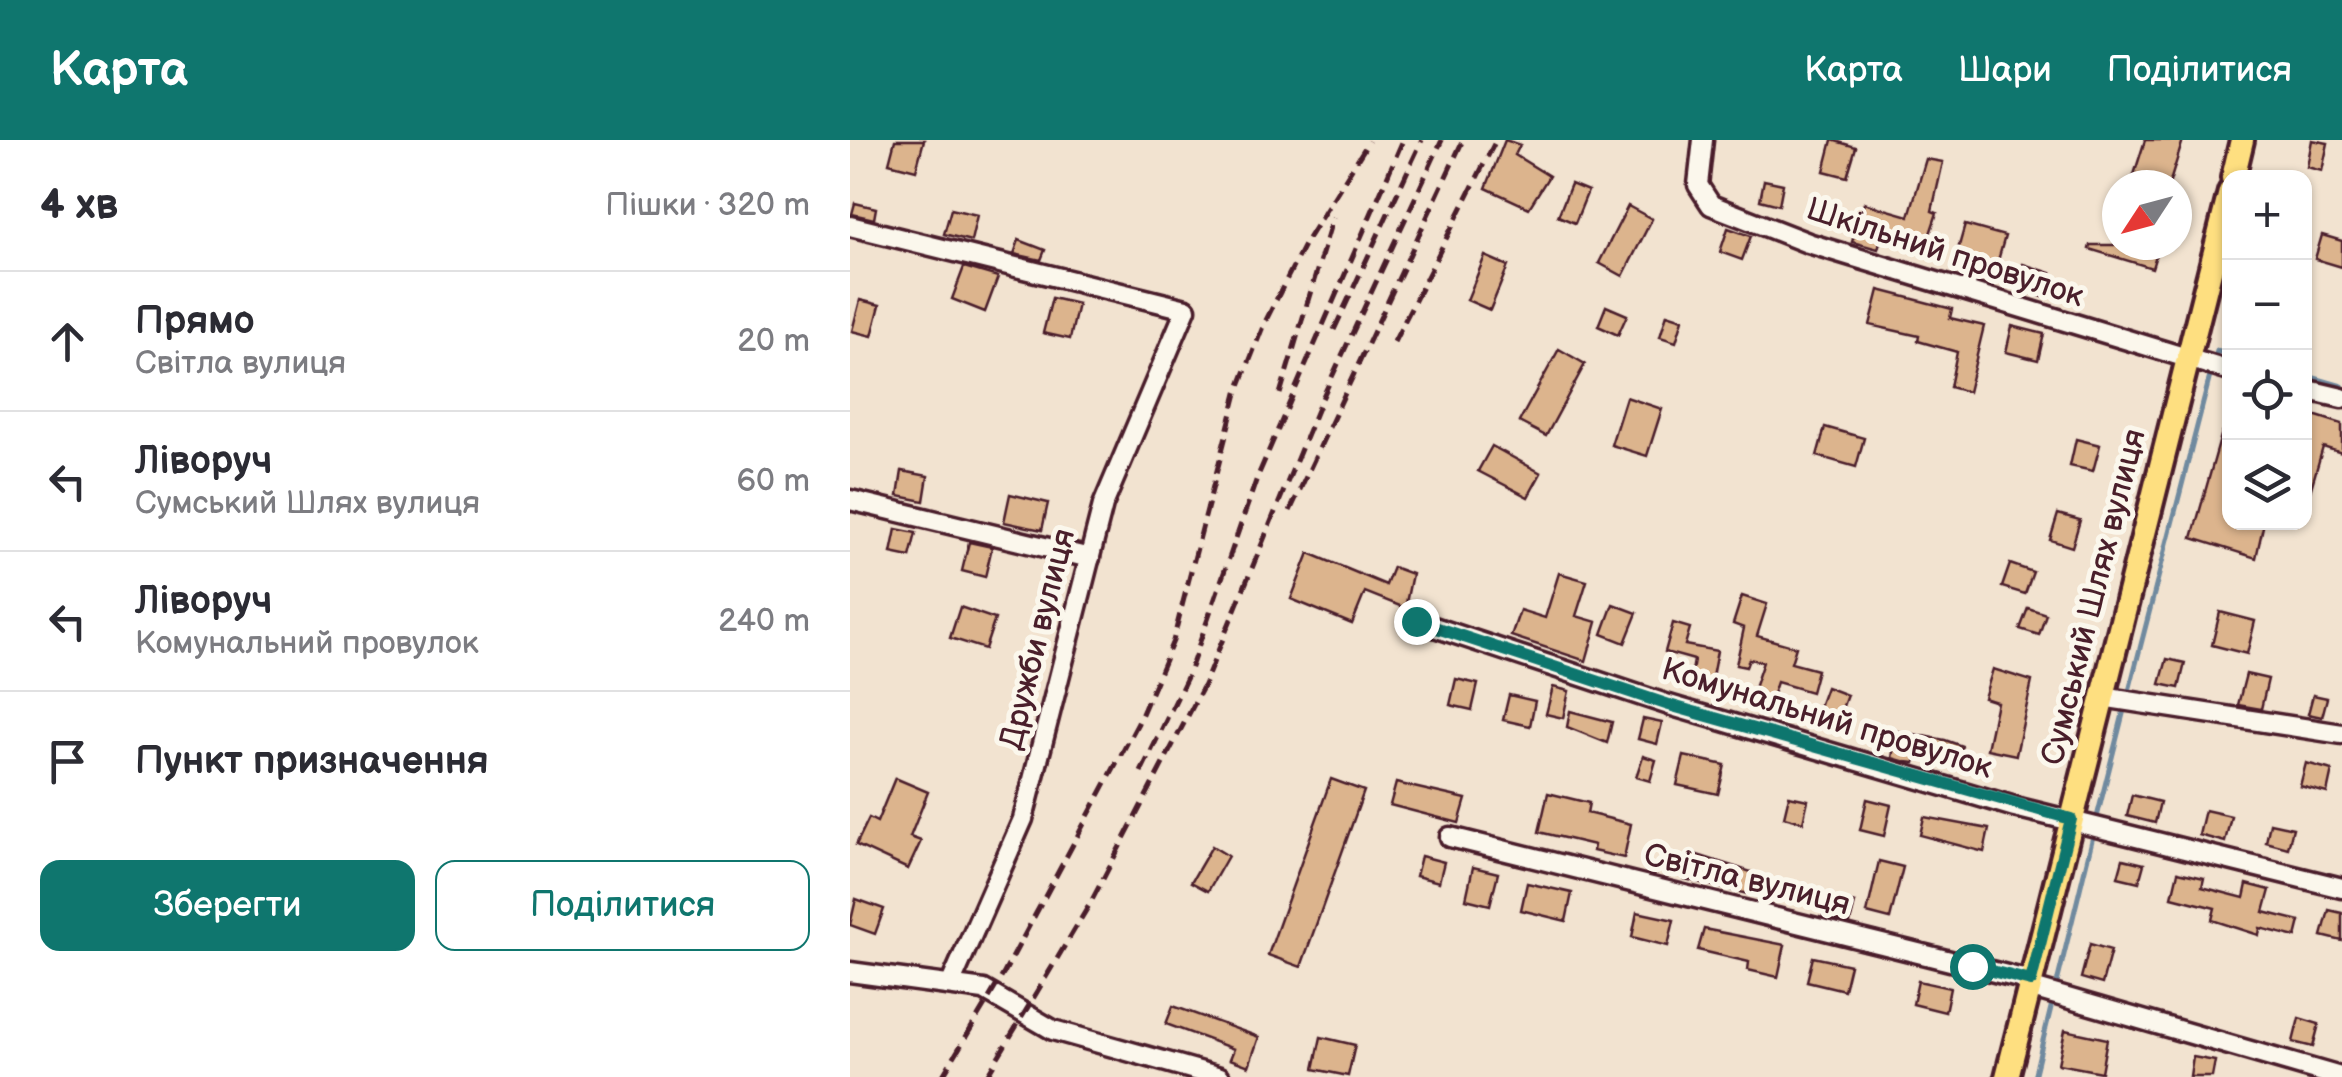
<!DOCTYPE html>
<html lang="uk">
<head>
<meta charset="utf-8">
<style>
	:root { --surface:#fff; --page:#f2f2f3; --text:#2b2b33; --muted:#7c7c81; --line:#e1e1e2; --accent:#0f766e }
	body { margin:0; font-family:"Balsamiq Sans",sans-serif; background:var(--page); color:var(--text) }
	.controls { position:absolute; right:30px; top:30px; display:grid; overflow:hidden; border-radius:20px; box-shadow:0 2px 8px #0004 }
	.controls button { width:90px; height:90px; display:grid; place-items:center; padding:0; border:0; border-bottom:2px solid var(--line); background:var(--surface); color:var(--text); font:50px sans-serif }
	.compass { position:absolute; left:1252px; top:30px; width:90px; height:90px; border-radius:50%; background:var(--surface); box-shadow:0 2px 8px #0004; rotate:234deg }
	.stop { position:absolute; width:30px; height:30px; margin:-22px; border:8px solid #0f766e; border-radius:50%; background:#fff }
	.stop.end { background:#0f766e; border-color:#fff; box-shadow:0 2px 10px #0008 }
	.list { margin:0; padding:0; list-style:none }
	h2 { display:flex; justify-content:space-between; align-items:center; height:130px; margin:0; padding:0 40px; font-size:42px }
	h2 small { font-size:32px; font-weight:400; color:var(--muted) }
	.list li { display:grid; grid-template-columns:65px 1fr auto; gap:30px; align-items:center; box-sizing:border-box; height:140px; padding:0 40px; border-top:2px solid var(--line) }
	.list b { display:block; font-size:38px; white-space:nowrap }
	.list p { margin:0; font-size:32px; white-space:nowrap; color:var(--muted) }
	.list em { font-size:32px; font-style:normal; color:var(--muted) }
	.actions { display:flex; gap:20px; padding:30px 40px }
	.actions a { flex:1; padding:22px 0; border:2px solid var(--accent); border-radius:20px; text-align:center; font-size:35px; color:var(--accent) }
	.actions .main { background:var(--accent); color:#fff }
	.icon { flex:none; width:55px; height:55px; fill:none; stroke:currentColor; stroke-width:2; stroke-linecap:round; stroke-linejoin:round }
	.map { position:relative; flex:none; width:1492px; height:937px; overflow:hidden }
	header { display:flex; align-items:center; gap:60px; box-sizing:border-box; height:140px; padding:0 50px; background:var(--accent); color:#fff }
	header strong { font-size:48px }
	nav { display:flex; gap:55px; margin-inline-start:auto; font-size:35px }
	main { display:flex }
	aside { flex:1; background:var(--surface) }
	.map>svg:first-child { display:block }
</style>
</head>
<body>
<header>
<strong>Карта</strong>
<nav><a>Карта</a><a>Шари</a><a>Поділитися</a></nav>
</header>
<main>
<aside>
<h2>4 хв<small>Пішки · 320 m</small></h2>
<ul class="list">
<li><svg class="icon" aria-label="ahead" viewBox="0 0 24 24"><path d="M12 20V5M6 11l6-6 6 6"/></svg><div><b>Прямо</b><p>Світла вулиця</p></div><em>20 m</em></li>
<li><svg class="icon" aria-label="left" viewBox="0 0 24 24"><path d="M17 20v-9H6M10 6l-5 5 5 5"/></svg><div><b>Ліворуч</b><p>Сумський Шлях вулиця</p></div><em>60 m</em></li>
<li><svg class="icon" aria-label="left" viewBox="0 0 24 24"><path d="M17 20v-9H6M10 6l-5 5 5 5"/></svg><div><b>Ліворуч</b><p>Комунальний провулок</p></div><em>240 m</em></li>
<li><svg class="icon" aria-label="arrive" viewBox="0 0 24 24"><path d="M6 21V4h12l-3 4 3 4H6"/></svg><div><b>Пункт призначення</b></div></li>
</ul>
<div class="actions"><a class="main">Зберегти</a><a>Поділитися</a></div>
</aside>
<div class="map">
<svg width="1492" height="937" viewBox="0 0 1492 937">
	<rect width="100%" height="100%" fill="#f2e3d0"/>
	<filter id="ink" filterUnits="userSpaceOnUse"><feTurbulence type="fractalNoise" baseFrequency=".01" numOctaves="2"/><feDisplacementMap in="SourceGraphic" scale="20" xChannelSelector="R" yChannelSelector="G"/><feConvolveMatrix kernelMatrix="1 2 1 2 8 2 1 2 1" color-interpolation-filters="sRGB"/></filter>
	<g filter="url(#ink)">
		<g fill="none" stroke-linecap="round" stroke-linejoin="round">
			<g stroke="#708a9f" stroke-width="5">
				<polyline points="1364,221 1367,211 1380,214"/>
				<polyline points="1454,235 1492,246"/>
				<polyline points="1278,555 1361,232"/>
				<polyline points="1246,681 1275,566"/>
				<polyline points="1184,937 1244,692"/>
			</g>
		</g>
		<g fill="#dcb48d" stroke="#4a1f2b" stroke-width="2.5">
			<polygon points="45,0 74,0 66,30 39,23"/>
			<polygon points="655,0 670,5 665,15 699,36 679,68 636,48"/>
			<polygon points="982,0 1006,7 997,37 974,31"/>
			<polygon points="1295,0 1333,0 1319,45 1283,38"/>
			<polygon points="1462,0 1478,3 1472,31 1457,27"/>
			<polygon points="1076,19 1093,22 1082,71 1087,73 1076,106 1033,91 1028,109 1002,102 1014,63 1059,76"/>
			<polygon points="914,40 933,44 929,65 910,60"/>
			<polygon points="721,44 738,51 725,83 708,76"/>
			<polygon points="5,63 26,68 24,79 2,74"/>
			<polygon points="778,66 802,79 773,136 749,123"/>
			<polygon points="101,69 127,75 121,101 94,94"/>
			<polygon points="1115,85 1155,96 1147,124 1107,113"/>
			<polygon points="878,88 901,96 892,120 870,112"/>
			<polygon points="1472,95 1492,101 1492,127 1465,119"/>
			<polygon points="169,100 195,110 191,120 164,114"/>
			<polygon points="1240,105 1309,105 1302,128 1239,109"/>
			<polygon points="635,116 658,126 640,170 617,160"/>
			<polygon points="1173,124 1201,133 1193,157 1165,148"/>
			<polygon points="114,127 148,137 135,172 102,159"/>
			<polygon points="1029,150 1102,169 1100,178 1134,186 1118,252 1100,247 1107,212 1068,201 1069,196 1020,185"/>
			<polygon points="202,158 228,164 220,199 193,193"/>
			<polygon points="10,160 30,165 22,196 2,191"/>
			<polygon points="756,166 777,175 768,195 748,186"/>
			<polygon points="817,174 833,179 826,202 810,197"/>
			<polygon points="1162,186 1194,194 1188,220 1156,212"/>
			<polygon points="709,209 735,224 696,296 669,282"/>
			<polygon points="776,257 812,269 797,316 761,305"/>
			<polygon points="1454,272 1492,284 1492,313 1473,307 1459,355 1454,355"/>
			<polygon points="975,287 1014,298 1006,327 967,316"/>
			<polygon points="1372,292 1380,293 1380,382 1414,382 1406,418 1342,398"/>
			<polygon points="1226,299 1250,305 1243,331 1220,326"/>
			<polygon points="642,306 691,333 678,357 628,331"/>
			<polygon points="52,331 78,336 74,361 48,356"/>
			<polygon points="160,354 198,363 192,390 154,382"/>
			<polygon points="1208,374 1230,380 1222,407 1200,400"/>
			<polygon points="46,389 66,393 60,417 41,413"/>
			<polygon points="119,402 142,407 135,437 112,431"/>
			<polygon points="459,413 536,445 543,427 562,434 555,468 515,452 502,484 441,459"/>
			<polygon points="1160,424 1183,432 1175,454 1152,447"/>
			<polygon points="709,433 737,441 726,476 747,482 736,521 661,496 670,470 695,478"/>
			<polygon points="892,456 917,464 907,496 946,507 941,523 967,530 961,552 927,542 918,569 899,563 913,522 899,519 896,527 886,525 894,488 883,484"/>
			<polygon points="763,464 787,473 775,503 752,494"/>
			<polygon points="110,467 145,479 135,509 100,498"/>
			<polygon points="1178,468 1196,474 1189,495 1170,489"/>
			<polygon points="1370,472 1405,481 1397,514 1362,505"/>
			<polygon points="823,483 840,488 835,505 867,511 861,542 841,538 844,520 815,512"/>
			<polygon points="1317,519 1335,523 1329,548 1310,544"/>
			<polygon points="1143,529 1182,541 1166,615 1137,609 1147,562 1134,558"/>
			<polygon points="1396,534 1418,539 1411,569 1388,565"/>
			<polygon points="606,539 628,544 622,570 600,565"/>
			<polygon points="703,547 719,551 713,578 696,574"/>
			<polygon points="976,547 997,555 985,588 964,580"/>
			<polygon points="659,555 685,561 680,586 653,580"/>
			<polygon points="1463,555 1477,558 1472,577 1458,574"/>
			<polygon points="720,571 762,582 757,603 717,587"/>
			<polygon points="793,579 812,583 807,604 788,599"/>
			<polygon points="1036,589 1095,600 1112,606 1104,624 1068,609 1065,623 1056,622 1042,618 1045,600 1034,596"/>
			<polygon points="793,616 806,620 800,641 786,637"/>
			<polygon points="834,616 875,625 868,654 827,645"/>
			<polygon points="1456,623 1482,630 1477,653 1450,646"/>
			<polygon points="45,638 78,652 60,697 71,701 58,729 6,705 19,678 27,682"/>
			<polygon points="481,639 514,651 451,827 418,815"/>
			<polygon points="546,643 616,659 609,683 540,665"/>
			<polygon points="698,653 739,663 737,673 781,684 774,718 743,711 744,705 689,692"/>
			<polygon points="1282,655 1310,662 1305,683 1277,676"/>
			<polygon points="939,656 958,660 953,682 934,677"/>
			<polygon points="1017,659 1041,665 1034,696 1010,690"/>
			<polygon points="1355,670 1381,676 1375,702 1349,695"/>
			<polygon points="1074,677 1139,689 1134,712 1070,695"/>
			<polygon points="1420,683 1443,688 1438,708 1416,702"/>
			<polygon points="362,706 378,716 358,751 341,742"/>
			<polygon points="841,713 911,735 906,756 835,739"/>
			<polygon points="571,716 594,722 589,742 566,736"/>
			<polygon points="1273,719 1294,724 1289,742 1268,737"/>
			<polygon points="1029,721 1053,727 1040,779 1017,773"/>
			<polygon points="623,727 648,733 640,765 616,759"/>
			<polygon points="1328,732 1354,738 1352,747 1394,758 1397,744 1420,750 1414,772 1450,781 1446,797 1410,788 1409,795 1362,780 1365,768 1322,757"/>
			<polygon points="677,743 722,753 716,781 671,770"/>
			<polygon points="978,757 1005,763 1000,783 973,776"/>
			<polygon points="6,759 34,769 25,794 0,785"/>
			<polygon points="1479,770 1492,773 1492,801 1472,796"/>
			<polygon points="787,772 824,780 818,806 782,797"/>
			<polygon points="854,789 935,805 928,837 898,830 899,822 848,810"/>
			<polygon points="1240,804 1261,810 1252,844 1231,838"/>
			<polygon points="963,817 1000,825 994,850 957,841"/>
			<polygon points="1068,841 1100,848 1095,872 1063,864"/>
			<polygon points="323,866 409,897 399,926 380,919 384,909 316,884"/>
			<polygon points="1449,878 1469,884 1463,907 1443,902"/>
			<polygon points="1215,890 1257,899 1251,932 1208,924"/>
			<polygon points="471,897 505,905 498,936 464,929"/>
			<polygon points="1343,917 1365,921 1362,937 1340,937"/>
		</g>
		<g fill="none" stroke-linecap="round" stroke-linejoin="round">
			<g stroke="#4a1f2b" stroke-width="25">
				<g id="minor">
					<polyline points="853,0 848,45 861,65 958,103 1380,231"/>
					<polyline points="0,86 336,169 253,365 173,679 101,843"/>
					<polyline points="1454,249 1492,258"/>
					<polyline points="0,360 240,418"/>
					<polyline points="566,481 819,565 1165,667 1492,748"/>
					<polyline points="1252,557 1492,594"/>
					<polyline points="600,697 1181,841"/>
					<polyline points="0,832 134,850 203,890 370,937"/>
					<polyline points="1179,847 1490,937"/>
				</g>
			</g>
			<g stroke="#4a1f2b" stroke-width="30">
				<g id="major">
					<polyline points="1383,38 1392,0"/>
					<polyline points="1157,937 1380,52"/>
				</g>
			</g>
			<use href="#minor" stroke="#fbf7ec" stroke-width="18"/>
			<use href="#major" stroke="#fedf80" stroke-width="22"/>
			<g stroke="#4a1f2b" stroke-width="5" stroke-dasharray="15 8" stroke-linecap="butt">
				<polyline points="484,190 572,0"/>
				<polyline points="544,202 646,0"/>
				<polyline points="430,254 483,77"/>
				<polyline points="440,371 613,0"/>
				<polyline points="291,632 339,533 407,338 553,0"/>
				<polyline points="92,937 154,833 288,583 323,501 387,253 414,184 454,105 519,1"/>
				<polyline points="136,937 241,762 354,545 469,265 592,0"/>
			</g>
		</g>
	</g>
	<g fill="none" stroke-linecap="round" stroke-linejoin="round" filter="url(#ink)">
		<polyline stroke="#0f766e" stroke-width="12" points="566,481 819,565 1221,679 1181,841 1122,826"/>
	</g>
	<g text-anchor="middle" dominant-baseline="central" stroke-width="10" stroke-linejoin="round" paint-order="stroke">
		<g font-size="32" fill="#4a1f2b" stroke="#fbf7ec">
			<text transform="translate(1095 113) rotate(18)">Шкільний провулок</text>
			<text transform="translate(1244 457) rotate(-76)">Сумський Шлях вулиця</text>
			<text transform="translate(188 499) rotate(-76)">Дружби вулиця</text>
			<text transform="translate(977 579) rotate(17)">Комунальний провулок</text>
			<text transform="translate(897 740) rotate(14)">Світла вулиця</text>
		</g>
	</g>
</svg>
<div class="controls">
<button>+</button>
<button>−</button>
<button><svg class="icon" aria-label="locate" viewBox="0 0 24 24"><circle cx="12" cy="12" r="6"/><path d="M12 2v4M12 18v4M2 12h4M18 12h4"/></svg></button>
<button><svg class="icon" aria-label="layers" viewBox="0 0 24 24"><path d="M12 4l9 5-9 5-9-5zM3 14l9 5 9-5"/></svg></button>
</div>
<svg class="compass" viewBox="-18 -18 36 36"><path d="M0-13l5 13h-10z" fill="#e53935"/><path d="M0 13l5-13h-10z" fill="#7c7c81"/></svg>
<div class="stop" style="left:1122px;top:826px"></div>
<div class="stop end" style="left:566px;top:481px"></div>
</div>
</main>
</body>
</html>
